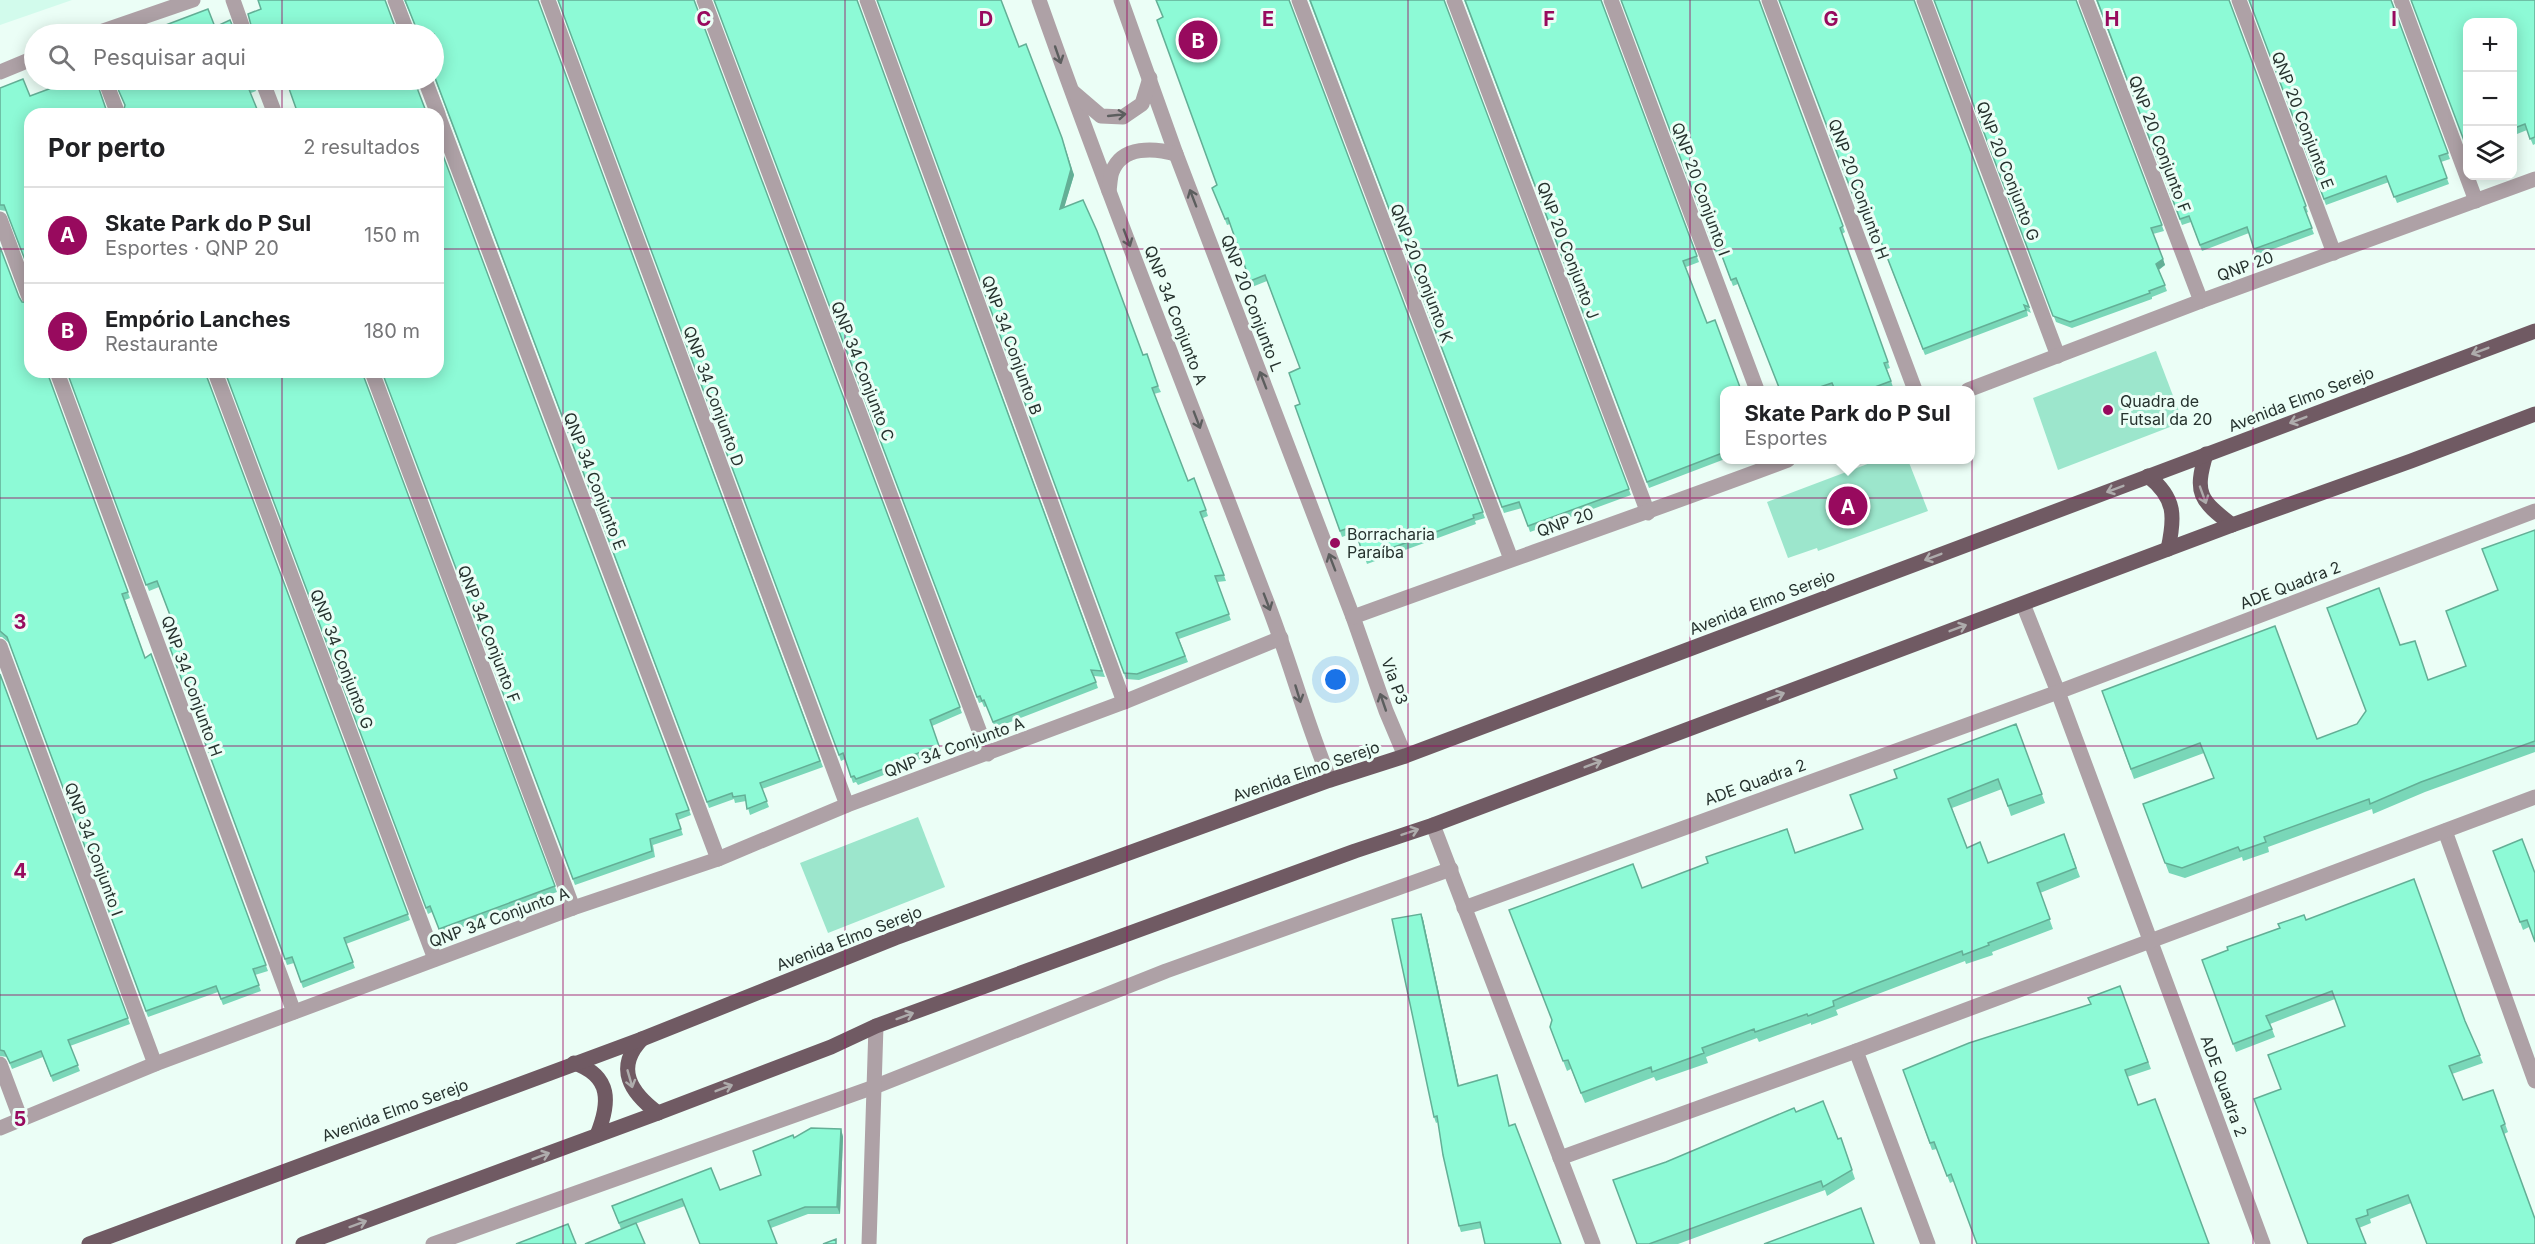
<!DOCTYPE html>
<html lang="pt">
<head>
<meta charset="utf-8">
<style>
	:root { --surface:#fff; --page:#f2f2f2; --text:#202124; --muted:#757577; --line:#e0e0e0; --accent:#980a5e }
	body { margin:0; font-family:Inter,sans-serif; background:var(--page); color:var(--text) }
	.controls { position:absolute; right:18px; top:18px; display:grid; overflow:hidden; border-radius:12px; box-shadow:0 3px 15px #0003 }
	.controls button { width:54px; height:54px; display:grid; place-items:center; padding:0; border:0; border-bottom:2px solid var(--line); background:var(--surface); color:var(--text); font:30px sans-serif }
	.you { position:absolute; left:1336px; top:680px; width:21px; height:21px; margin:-15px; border:4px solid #fff; border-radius:50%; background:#1a73e8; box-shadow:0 0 0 9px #1a73e833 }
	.badge { display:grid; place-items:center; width:39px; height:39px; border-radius:50%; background:var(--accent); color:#fff; font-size:20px; font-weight:700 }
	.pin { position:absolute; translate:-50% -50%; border:3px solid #fff; box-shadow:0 2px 6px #0006 }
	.popup { position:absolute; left:1720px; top:386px; width:255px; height:78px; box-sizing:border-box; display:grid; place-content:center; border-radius:12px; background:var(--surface); filter:drop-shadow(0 2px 4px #0005); font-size:20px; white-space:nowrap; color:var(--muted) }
	.popup b { font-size:22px; color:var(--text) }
	.popup::after { content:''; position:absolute; left:50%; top:100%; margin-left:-12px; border:12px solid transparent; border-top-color:var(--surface) }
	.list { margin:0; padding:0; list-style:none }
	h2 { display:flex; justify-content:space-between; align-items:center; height:78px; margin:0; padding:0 24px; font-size:26px }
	h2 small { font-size:20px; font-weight:400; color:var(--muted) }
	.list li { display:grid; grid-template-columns:39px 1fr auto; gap:18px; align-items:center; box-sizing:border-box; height:96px; padding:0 24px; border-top:2px solid var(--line) }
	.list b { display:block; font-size:22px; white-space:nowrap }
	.list p { margin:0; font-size:20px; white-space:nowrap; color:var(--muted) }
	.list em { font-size:20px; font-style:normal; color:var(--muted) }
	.icon { flex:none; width:33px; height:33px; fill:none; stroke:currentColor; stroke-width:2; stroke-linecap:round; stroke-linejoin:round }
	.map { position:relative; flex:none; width:2535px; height:1244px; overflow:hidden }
	.search { position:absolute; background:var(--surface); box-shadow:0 3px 15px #0003; left:24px; top:24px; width:420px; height:66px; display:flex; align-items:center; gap:15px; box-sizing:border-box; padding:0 21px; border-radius:33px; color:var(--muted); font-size:22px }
	.panel { position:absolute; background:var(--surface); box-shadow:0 3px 15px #0003; left:24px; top:108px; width:420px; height:270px; border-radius:18px }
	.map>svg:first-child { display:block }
</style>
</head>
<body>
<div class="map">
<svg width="2535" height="1244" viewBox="0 0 2535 1244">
	<rect width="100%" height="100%" fill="#ebfef6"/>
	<polygon fill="#d2fbec" points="0,0 72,0 0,25"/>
	<g fill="#9ce6cc">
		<polygon points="2156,351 2183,422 2058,470 2033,398"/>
		<polygon points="1878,460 1908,460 1928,511 1818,551 1817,548 1788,558 1767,502"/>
		<polygon points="918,817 945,887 828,933 800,863"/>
	</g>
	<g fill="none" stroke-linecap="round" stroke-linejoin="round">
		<g stroke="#aea1a6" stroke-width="15">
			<polyline points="233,0 245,34"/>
			<polyline points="395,0 408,34"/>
			<polyline points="548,0 847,805"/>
			<polyline points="704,0 988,754"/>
			<polyline points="867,0 1124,702"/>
			<path d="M1039,0C1110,201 1189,398 1265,597C1289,657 1305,720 1330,780"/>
			<polyline points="1121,0 1176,154 1353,617 1386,711 1405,756"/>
			<polyline points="1299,0 1511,559"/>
			<polyline points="1454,0 1648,513"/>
			<polyline points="1611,0 1757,390"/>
			<polyline points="1769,0 1915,390"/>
			<polyline points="1924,0 2058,356"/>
			<polyline points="2086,0 2201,301"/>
			<polyline points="2239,0 2334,253"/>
			<polyline points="2401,0 2476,201"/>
			<polyline points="94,34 193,0"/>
			<polyline points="0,72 34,58"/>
			<polyline points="105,80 118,114"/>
			<polyline points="262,80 275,114"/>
			<polyline points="425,80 438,114"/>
			<polyline points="1073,92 1101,116 1123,117 1142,104 1150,78"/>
			<polyline points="438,115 718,859"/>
			<path d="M1109,191C1110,185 1110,177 1112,172C1122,145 1155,148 1176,154"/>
			<polyline points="0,219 30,300"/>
			<polyline points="57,372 294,1012"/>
			<polyline points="215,372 435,959"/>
			<polyline points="372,372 573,908"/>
			<polyline points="1968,390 2201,301 2535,179"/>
			<polyline points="2023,604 2058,692 2263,1244"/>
			<path d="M1353,617C1498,564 1644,514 1788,460"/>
			<polyline points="0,646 155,1064"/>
			<polyline points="1433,825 1593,1244"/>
			<polyline points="2445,831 2535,1081"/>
			<polyline points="1464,908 2058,692 2535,511"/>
			<polyline points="1856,1051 1928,1244"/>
			<polyline points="0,1064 21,1120"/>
			<polyline points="0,1128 155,1064 573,908 718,859 847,805 1124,702 1281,638"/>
			<polyline points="1560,1158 1856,1051 2535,797"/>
			<polyline points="433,1244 874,1087 1166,971 1451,869"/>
			<polyline points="869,1244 876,1026"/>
		</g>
		<g stroke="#705a63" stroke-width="15">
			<path d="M2206,454C2194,494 2200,500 2232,525"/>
			<path d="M2148,476C2176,498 2175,517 2168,549"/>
			<path d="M642,1039C614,1068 631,1093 658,1113"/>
			<path d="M574,1063C612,1076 610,1103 597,1135"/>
			<polyline points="89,1244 642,1039 895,938 1330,780 1405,756 2535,331"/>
			<polyline points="303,1244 658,1113 831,1047 876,1026 1355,851 1433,825 2232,525 2411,461 2535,414"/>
		</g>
	</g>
	<g fill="#79d7b8">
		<polygon points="404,0 539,0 539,3 823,767 762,789 769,807 750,815 746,801 735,803 734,799 709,808 434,77 434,34 414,34 415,26"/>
		<polygon points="558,0 695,3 962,713 932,726 941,752 906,764 907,766 858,785 856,782 853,783 845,759 841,761"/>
		<polygon points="714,0 858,0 858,3 1105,677 1094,676 1098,688 995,728 987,706 984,707 982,702 979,703"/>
		<polygon points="877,0 1019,47 1074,175 1064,207 1143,355 1158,386 1161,392 1154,394 1188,481 1206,510 1208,516 1203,518 1226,581 1217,582 1231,620 1179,639 1188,662 1139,680 1126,679"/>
		<polygon points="1156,0 1290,0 1290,3 1485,518 1475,521 1476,524 1367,564 1356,532 1342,537 1295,406 1300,404 1300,368 1267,281 1252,287 1230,224 1227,225 1215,194 1217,185 1163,17"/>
		<polygon points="1309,0 1445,0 1445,3 1631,495 1530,532 1522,508 1504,513"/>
		<polygon points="1464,0 1602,0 1602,3 1699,262 1686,267 1725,390 1725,459 1649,488"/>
		<polygon points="1621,0 1760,3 1845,232 1842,234 1890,368 1887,369 1893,387 1885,390 1835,390 1834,389 1829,390 1780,390 1738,284 1733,286 1721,254 1717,256"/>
		<polygon points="1779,0 1915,3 2031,313 2027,311 2028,316 1925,355 1873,222 1864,225"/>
		<polygon points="1934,0 2077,0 2077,3 2164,231 2153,234 2165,265 2159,270 2167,291 2152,297 2152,299 2072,328 2056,322"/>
		<polygon points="2096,0 2230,3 2308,212 2306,213 2314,234 2257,255 2249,233 2202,251 2191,222 2182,225"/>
		<polygon points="2249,0 2392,3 2450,159 2441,162 2449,184 2397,203 2389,182 2326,205"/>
		<polygon points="2411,0 2535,0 2535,144 2533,145 2527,130 2512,136 2512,22 2468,22 2468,150"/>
		<polygon points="114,80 252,80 256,91 251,93 125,106"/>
		<polygon points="272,80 285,80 274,84"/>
		<polygon points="0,88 30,96 107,112 6,211 0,210"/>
		<polygon points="438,142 691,815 678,820 683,835 653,845 655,857 575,885 382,372"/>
		<polygon points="0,247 30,372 48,372 48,375 130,598 125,600 145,658 151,654 268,971 255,975 261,991 223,1005 218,992 148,1017 9,643 2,637 0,637"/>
		<polygon points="67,372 206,375 410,920 346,944 355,968 303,988 294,963 287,965 170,648 181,644 159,587 149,591"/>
		<polygon points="225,372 363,375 557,892 442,935 432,912 428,914"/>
		<polygon points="2535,530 2535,752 2425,792 2373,814 2372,809 2268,847 2269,852 2243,861 2242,857 2185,878 2169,873 2143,804 2214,778 2204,753 2134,779 2102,691 2317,739 2357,724 2366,711 2400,645 2428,680 2466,666 2498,590"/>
		<polygon points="0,674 130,1024 70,1046 80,1071 53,1082 43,1057 12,1069 7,1057 0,1056"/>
		<polygon points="2016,724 2045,803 2011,816 2002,789 1952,808 1967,848 1988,863 2064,834 2080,877 2040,893 2053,929 1992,952 1993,955 1966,964 1965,961 1862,1000 1836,1010 1838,1015 1811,1025 1811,1023 1759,1042 1757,1038 1706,1057 1708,1063 1656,1081 1654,1077 1585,1103 1571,1069 1567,1071 1550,1027 1642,888 1795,853 1863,829 1897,778"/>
		<polygon points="2522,839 2529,927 2523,930 2493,851"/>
		<polygon points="1421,914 1423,919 1459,1086 1499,1081 1482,1228 1461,1232 1459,1226 1438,1122 1436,1123 1434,1117"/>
		<polygon points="2306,920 2465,1021 2483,1063 2452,1074 2463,1100 2493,1090 2508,1132 2504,1134 2411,1203 2370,1219 2371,1223 2359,1228 2281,1089 2345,1026 2335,999 2270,1024 2275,1037 2236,1052 2202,960"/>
		<polygon points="2120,986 2151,1069 2127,1077 1978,1244 1954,1181 1950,1183 1937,1149 1932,1150 1903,1070 2091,1005"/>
		<polygon points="1796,1112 1838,1139 1841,1138 1855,1179 1827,1196 1825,1190 1678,1244 1637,1244 1666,1162"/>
		<polygon points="841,1129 843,1137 840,1214 808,1214 771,1228 685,1206 621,1229 612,1206 720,1190 761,1175 794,1138"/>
	</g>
	<g fill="#63af96">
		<polygon points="1064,144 1074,175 1062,215 1060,209"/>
		<polygon points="2163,259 2165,265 2158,270 2156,264"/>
		<polygon points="1421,914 1423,919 1460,1092 1458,1086"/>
		<polygon points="841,1129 843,1137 840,1214 837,1207"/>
	</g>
	<g fill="#8dfad6" stroke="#63af96" stroke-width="1.5">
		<polygon points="258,0 385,0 397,32 399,34 249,34 252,29 248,14 261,9"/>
		<polygon points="405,0 538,0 820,761 760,783 767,801 747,809 745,795 733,797 732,793 707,802 434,75 434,34 413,34 414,34 415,25"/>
		<polygon points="558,0 694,0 960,707 930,720 939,746 904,758 905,761 856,779 854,776 851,777 843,753 839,755"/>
		<polygon points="714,0 857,0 1102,671 1091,670 1096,682 993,722 984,700 982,701 980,696 977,697"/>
		<polygon points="877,0 1001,0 1019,47 1026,44 1062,138 1071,169 1060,209 1083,200 1097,231 1143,355 1147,354 1158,386 1152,388 1188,481 1194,478 1206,510 1200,512 1224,575 1215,576 1229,614 1176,633 1185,656 1137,674 1124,673"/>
		<polygon points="1156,0 1289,0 1483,512 1473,515 1474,518 1364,558 1354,526 1340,531 1295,406 1300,404 1289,373 1300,368 1265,275 1250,281 1228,218 1225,219 1212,188 1217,185 1157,20 1163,17"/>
		<polygon points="1310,0 1444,0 1629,489 1528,526 1519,502 1502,507"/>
		<polygon points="1465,0 1601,0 1697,256 1683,261 1707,323 1715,320 1741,390 1725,390 1725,452 1647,482"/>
		<polygon points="1621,0 1759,0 1843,226 1840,228 1888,362 1884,363 1891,381 1867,390 1835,390 1832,383 1811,390 1780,390 1736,278 1731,280 1719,248 1715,250"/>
		<polygon points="1779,0 1914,0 2029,307 2024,305 2026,310 1923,349 1871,216 1862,219"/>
		<polygon points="1934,0 2076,0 2162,225 2151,228 2163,259 2156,264 2165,285 2149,291 2150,293 2070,322 2053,316"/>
		<polygon points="2097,0 2229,0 2306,206 2304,207 2312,228 2254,249 2247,227 2200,245 2189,216 2180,219"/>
		<polygon points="2249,0 2391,0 2448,153 2439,156 2447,178 2394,197 2386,176 2324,199"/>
		<polygon points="2411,0 2535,0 2535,137 2530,139 2525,124 2512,129 2512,22 2468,22 2468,145 2466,146"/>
		<polygon points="208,9 215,27 230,20 236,34 142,34"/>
		<polygon points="23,79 30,96 73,80 96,80 107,112 109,114 30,114 30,273 4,205 0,205 0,88"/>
		<polygon points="114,80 252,80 254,85 248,87 259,114 123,114 125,105"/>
		<polygon points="286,80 414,80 427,114 298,114"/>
		<polygon points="438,142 689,810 676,814 681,829 650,839 652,851 573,879 382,372 438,372"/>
		<polygon points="0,247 19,297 22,302 30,303 30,372 47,372 128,592 122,594 145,658 151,654 266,965 253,969 259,985 221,999 216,986 146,1011 7,637 0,631"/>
		<polygon points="67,372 205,372 408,914 344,938 353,962 301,982 292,957 285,959 170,648 181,644 157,581 146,585"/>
		<polygon points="225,372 362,372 555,886 439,929 430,906 426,908"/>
		<polygon points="2535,530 2535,741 2421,782 2370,804 2369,799 2264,837 2266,842 2240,851 2238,847 2182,868 2165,863 2143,804 2214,778 2200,743 2131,769 2102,691 2275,626 2317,739 2357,724 2366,711 2327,608 2379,588 2400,645 2415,641 2428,680 2466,666 2446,611 2498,590 2482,549"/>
		<polygon points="0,674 128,1018 68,1040 78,1065 51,1076 41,1051 10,1063 4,1051 0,1050"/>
		<polygon points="2016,724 2042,794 2008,806 1998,779 1948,799 1967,848 1980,842 1988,863 2064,834 2076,868 2037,883 2050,919 1988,943 1989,945 1963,955 1962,951 1859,990 1833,1001 1834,1006 1808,1016 1807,1014 1755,1032 1754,1029 1702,1048 1704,1053 1652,1072 1651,1067 1581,1093 1568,1060 1563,1061 1550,1027 1552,1020 1509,910 1633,864 1642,888 1708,863 1706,857 1787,829 1795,853 1863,829 1850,795 1897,778 1894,770"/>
		<polygon points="2522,839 2535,873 2535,942 2527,920 2520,922 2493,851"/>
		<polygon points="2414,879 2465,1021 2480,1055 2449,1066 2463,1100 2493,1090 2505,1124 2501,1126 2535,1219 2535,1244 2427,1244 2408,1195 2367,1210 2368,1215 2356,1219 2366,1244 2308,1244 2254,1099 2281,1089 2268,1055 2345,1026 2332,991 2266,1016 2272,1029 2233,1044 2202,960 2228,950 2227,947 2280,928 2278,924 2304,915 2306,920"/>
		<polygon points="1421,914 1458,1086 1497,1075 1509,1126 1515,1124 1561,1244 1485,1244 1480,1222 1459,1226 1443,1155 1437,1116 1434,1117 1392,919"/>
		<polygon points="2120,986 2148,1062 2125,1070 2138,1105 2155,1099 2209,1244 1977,1244 1951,1174 1947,1176 1934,1142 1930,1143 1903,1070 1969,1043 2091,1004 2088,998"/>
		<polygon points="1823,1101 1838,1139 1841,1138 1852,1170 1823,1187 1821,1181 1649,1244 1637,1244 1613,1180 1666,1162 1794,1108 1796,1112"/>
		<polygon points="811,1128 841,1129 837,1207 805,1207 768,1221 777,1244 700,1244 682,1199 619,1223 612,1206 711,1168 720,1190 761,1175 753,1151 793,1135 794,1138"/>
		<polygon points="1861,1208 1874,1244 1764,1244"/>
		<polygon points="636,1223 645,1244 585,1244"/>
		<polygon points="568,1224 576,1244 516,1244"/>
		<polygon points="836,1239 836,1244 823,1244"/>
	</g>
	<defs><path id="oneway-shaft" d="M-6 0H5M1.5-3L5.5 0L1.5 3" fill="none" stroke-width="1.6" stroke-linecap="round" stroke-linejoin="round" transform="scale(1.5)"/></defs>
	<g stroke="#5c5e5e">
		<use href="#oneway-shaft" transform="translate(1058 55) rotate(71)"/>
		<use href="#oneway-shaft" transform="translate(1117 115) rotate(-6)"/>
		<use href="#oneway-shaft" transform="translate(1193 198) rotate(-111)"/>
		<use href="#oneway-shaft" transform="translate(1127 238) rotate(69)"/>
		<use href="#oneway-shaft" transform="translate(1263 380) rotate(-111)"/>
		<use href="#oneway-shaft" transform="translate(1197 420) rotate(69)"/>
		<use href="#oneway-shaft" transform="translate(1332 562) rotate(-111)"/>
		<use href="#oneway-shaft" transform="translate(1267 602) rotate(69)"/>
		<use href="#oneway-shaft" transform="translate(1298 694) rotate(73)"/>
		<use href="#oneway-shaft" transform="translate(1383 702) rotate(-109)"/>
	</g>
	<g stroke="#aeacac">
		<use href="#oneway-shaft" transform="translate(2480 351) rotate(159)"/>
		<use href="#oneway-shaft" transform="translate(2298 420) rotate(159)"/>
		<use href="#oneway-shaft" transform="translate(2115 489) rotate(159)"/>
		<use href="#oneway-shaft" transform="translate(2203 495) rotate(70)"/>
		<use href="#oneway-shaft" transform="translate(1933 557) rotate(159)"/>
		<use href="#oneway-shaft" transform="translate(1958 628) rotate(-21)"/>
		<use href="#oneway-shaft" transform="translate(1776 696) rotate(-21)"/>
		<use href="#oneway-shaft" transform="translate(1593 764) rotate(-21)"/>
		<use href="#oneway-shaft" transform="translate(1410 832) rotate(-19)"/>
		<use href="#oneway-shaft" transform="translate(905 1016) rotate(-20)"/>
		<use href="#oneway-shaft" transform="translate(630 1079) rotate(74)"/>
		<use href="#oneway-shaft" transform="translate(724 1088) rotate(-21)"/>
		<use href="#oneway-shaft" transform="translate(541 1156) rotate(-20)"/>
		<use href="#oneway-shaft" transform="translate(358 1224) rotate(-20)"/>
	</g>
	<path fill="none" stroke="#980a5e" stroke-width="1.5" stroke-opacity="0.55" d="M282,0V34M563,0V1244M845,0V1244M1127,0V1244M1408,0V1244M1690,0V1244M1972,0V1244M2253,0V1244M282,80V114M0,249H30M438,249H2535M282,372V1244M0,498H2535M0,746H2535M0,995H2535"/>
	<g fill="#980a5e" stroke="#ebfef6" stroke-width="2">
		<circle cx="2108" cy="410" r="6"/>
		<circle cx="1335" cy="543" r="6"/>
	</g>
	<g text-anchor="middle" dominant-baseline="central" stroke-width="6" stroke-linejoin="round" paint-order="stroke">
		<g font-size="16" fill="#26322e" stroke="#ebfef6">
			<text transform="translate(2303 120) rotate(69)">QNP 20 Conjunto E</text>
			<text transform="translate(2160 144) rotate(69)">QNP 20 Conjunto F</text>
			<text transform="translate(2008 171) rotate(69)">QNP 20 Conjunto G</text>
			<text transform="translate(1701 189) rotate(70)">QNP 20 Conjunto I</text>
			<text transform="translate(1859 189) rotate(70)">QNP 20 Conjunto H</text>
			<text transform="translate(1568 250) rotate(69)">QNP 20 Conjunto J</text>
			<text transform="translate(2245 266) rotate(-20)">QNP 20</text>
			<text transform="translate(1422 273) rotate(69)">QNP 20 Conjunto K</text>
			<text transform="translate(1252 303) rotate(69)">QNP 20 Conjunto L</text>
			<text transform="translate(1176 315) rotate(69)">QNP 34 Conjunto A</text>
			<text transform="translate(1012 345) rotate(70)">QNP 34 Conjunto B</text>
			<text transform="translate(863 371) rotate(69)">QNP 34 Conjunto C</text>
			<text transform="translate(714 396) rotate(70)">QNP 34 Conjunto D</text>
			<text transform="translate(2301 399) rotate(-21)">Avenida Elmo Serejo</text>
			<text transform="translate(595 481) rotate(69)">QNP 34 Conjunto E</text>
			<text transform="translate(1565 522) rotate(-19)">QNP 20</text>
			<text transform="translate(2290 585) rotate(-21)">ADE Quadra 2</text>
			<text transform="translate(1762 602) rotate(-21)">Avenida Elmo Serejo</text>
			<text transform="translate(489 634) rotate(69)">QNP 34 Conjunto F</text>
			<text transform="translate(342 659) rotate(69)">QNP 34 Conjunto G</text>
			<text transform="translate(1395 681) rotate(70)">Via P3</text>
			<text transform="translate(192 686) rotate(70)">QNP 34 Conjunto H</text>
			<text transform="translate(954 747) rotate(-20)">QNP 34 Conjunto A</text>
			<text transform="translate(1306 771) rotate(-19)">Avenida Elmo Serejo</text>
			<text transform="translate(1755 782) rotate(-20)">ADE Quadra 2</text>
			<text transform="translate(94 849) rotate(70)">QNP 34 Conjunto I</text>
			<text transform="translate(499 917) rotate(-20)">QNP 34 Conjunto A</text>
			<text transform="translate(849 938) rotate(-21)">Avenida Elmo Serejo</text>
			<text transform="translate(2224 1086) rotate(70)">ADE Quadra 2</text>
			<text transform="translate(395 1110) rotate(-20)">Avenida Elmo Serejo</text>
		</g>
		<g font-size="16" fill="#26322e" stroke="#ebfef6" text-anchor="start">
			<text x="2120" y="401">Quadra de<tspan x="2120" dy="18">Futsal da 20</tspan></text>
			<text x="1347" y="534">Borracharia<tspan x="1347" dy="18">Paraíba</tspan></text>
		</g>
	</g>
	<g font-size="20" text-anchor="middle" font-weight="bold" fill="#980a5e" stroke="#ebfef6" stroke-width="6" stroke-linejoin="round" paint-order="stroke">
		<text x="704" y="26">C</text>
		<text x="986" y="26">D</text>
		<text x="1268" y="26">E</text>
		<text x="1549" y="26">F</text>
		<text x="1831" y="26">G</text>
		<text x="2112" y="26">H</text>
		<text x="2394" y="26">I</text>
		<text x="20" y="629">3</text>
		<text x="20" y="878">4</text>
		<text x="20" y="1126">5</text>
	</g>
</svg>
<div class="controls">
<button>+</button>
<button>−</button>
<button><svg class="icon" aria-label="layers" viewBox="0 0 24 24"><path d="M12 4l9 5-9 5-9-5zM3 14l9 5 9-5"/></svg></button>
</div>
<div class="you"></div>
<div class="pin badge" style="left:1848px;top:506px">A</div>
<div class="popup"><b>Skate Park do P Sul</b>Esportes</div>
<div class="pin badge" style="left:1198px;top:40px">B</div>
<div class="search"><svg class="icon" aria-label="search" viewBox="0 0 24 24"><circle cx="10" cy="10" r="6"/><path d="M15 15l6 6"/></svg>Pesquisar aqui</div>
<section class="panel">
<h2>Por perto<small>2 resultados</small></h2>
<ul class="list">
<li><span class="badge">A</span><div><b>Skate Park do P Sul</b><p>Esportes · QNP 20</p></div><em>150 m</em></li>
<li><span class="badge">B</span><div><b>Empório Lanches</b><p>Restaurante</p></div><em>180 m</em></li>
</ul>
</section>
</div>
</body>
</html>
